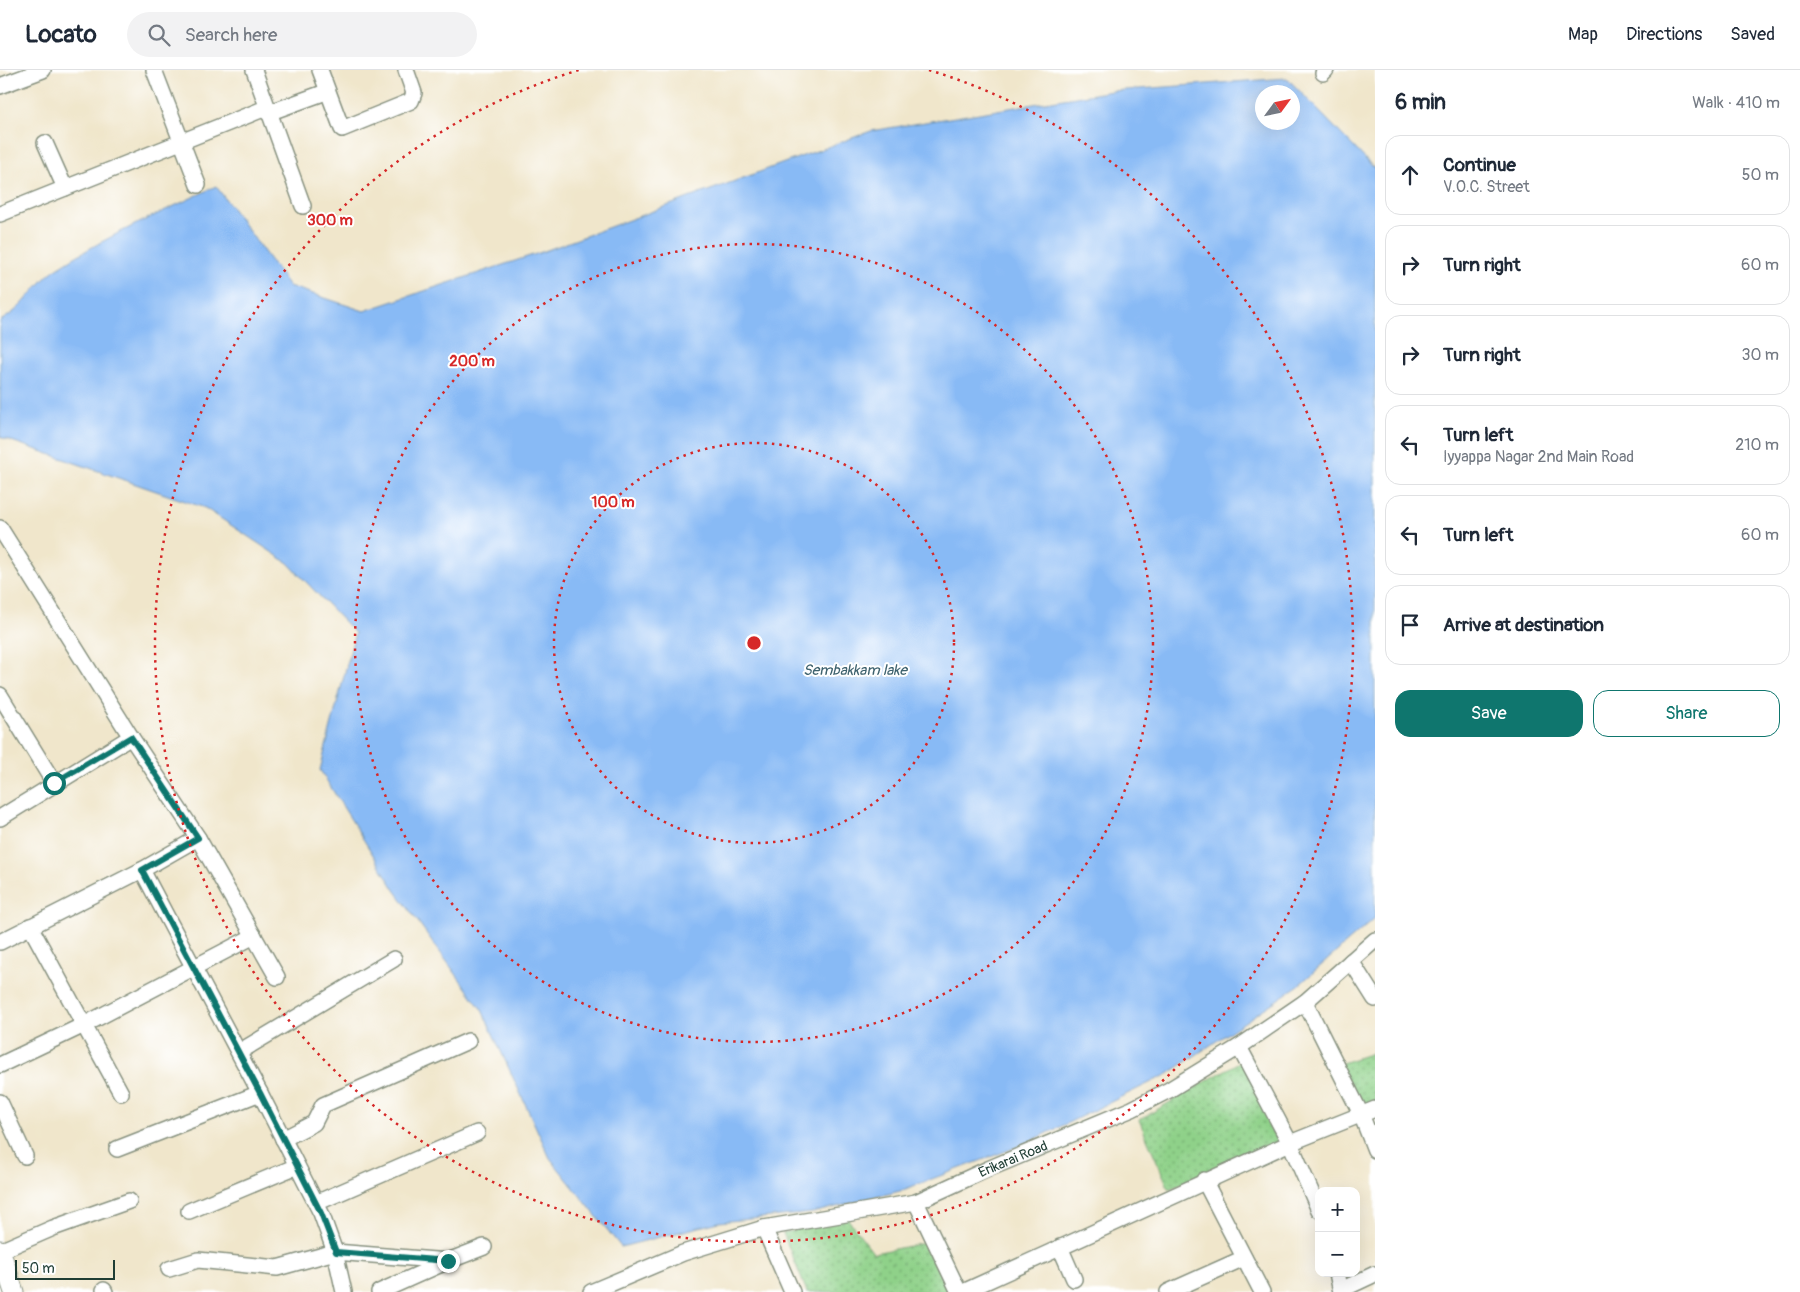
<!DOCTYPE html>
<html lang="en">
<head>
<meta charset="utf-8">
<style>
	:root { --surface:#fff; --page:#f2f2f3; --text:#1f2937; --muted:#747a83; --line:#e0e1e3; --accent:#0f766e }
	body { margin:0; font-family:Pangolin,sans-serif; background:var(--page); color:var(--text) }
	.controls { position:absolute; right:15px; bottom:15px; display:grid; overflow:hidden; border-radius:10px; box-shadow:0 5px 20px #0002 }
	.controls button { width:45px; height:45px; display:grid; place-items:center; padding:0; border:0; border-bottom:1px solid var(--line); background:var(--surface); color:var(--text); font:25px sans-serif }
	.compass { position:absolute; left:1255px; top:15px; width:45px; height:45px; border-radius:50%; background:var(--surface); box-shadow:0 5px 20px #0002; rotate:57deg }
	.scale { position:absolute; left:15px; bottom:12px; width:100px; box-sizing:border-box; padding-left:5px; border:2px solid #1f3d34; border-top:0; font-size:14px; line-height:18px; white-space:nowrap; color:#1f3d34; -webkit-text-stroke:4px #fff; paint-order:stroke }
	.stop { position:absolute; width:15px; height:15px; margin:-11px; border:4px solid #0f766e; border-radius:50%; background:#fff }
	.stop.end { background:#0f766e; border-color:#fff; box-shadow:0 1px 5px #0008 }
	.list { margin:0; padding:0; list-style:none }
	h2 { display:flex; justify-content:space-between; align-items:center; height:65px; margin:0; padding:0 20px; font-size:21px }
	h2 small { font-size:16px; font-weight:400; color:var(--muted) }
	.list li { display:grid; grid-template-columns:32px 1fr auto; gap:15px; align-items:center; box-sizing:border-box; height:80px; margin:0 10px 10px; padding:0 10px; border:1px solid var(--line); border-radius:15px }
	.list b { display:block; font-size:19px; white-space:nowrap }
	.list p { margin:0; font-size:16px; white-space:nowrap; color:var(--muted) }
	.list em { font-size:16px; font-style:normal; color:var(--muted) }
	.actions { display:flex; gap:10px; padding:15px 20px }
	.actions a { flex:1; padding:11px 0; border:1px solid var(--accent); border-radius:15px; text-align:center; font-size:18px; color:var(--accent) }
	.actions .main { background:var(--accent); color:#fff }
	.icon { flex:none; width:28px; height:28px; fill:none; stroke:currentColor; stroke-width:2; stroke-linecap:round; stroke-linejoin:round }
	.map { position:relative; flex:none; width:1375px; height:1222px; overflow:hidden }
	header { display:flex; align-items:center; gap:30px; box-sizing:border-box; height:70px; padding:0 25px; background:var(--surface); border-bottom:1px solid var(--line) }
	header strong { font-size:24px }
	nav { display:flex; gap:28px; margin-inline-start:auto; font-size:18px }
	.search { width:350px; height:45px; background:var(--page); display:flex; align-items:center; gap:12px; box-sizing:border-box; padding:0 18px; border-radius:28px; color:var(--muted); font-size:19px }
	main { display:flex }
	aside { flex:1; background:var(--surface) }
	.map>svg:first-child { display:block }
</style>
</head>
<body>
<header>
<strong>Locato</strong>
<div class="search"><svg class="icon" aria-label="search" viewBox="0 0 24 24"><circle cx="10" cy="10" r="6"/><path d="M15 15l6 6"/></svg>Search here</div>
<nav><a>Map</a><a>Directions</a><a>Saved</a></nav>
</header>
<main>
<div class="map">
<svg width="1375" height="1222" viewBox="0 0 1375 1222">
	<defs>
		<pattern id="grass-dots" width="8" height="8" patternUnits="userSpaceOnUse" patternTransform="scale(1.25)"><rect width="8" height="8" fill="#8fd189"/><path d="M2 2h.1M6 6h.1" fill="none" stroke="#74ab71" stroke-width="1.8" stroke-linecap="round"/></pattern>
	</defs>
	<rect width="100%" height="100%" fill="#fff"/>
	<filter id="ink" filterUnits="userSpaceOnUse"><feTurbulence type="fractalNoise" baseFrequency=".02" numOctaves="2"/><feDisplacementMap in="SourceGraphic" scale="10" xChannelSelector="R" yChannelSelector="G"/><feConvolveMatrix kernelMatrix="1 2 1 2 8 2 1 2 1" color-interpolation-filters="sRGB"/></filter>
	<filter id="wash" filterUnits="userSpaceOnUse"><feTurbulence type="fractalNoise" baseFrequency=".0096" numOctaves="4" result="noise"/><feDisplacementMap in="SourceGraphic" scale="20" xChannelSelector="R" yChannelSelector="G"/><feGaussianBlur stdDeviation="1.12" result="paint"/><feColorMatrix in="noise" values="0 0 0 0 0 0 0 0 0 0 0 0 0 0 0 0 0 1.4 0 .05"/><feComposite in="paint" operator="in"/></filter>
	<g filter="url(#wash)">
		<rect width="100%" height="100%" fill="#f0e6cb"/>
		<g fill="url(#grass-dots)" stroke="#57875e">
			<polygon points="1375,982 1375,1038 1364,1043 1336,995"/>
			<polygon points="1241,991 1290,1073 1169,1119 1139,1050"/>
			<polygon points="847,1148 874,1183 935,1171 959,1222 807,1222 783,1163"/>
		</g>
		<path fill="#88baf5" stroke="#547c94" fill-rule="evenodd" d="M1287,8L1375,99V848L1299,915L1168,1004L1025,1074L900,1121L812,1143L719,1152L621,1177L550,1088L482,940L395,820L320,700L355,563L288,493L205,438L0,367V251C28,236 36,211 59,197C108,165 163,142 216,116L289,216L364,241L539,183L871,61L1112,21ZM1262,22H1292V52H1262Z"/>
	</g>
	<g filter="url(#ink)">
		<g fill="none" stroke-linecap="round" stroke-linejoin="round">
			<g stroke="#889280" stroke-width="18">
				<g id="minor">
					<polyline points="154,0 198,115"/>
					<polyline points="254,0 303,136"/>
					<polyline points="320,0 342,59 411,31 414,23 406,0"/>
					<polyline points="1323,3 1326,0"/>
					<polyline points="0,16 43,0"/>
					<polyline points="268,43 326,22"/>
					<polyline points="45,73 65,118"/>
					<polyline points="0,144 266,38"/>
					<polyline points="0,458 131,667 198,768 277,907"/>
					<polyline points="0,625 54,713"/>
					<polyline points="0,748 131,667"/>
					<polyline points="142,800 260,1023 321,1143 335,1182 344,1222"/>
					<polyline points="30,856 121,1023"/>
					<polyline points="0,872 142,800 198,768"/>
					<polyline points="1351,891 1375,929"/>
					<polyline points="1305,932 1361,1044 1375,1080"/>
					<polyline points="239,982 394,889"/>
					<polyline points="0,995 84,955 254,866"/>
					<polyline points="0,1032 25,1086"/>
					<polyline points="283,1069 314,1053 323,1035 468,971"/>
					<polyline points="117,1079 260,1023"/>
					<polyline points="1204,1110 1262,1222"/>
					<polyline points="916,1132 959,1222"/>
					<polyline points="316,1133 477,1063"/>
					<polyline points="1319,1140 1290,1073 1375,1039"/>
					<polyline points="189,1141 297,1096"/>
					<polyline points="764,1158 792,1222"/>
					<polyline points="1060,1177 1074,1209"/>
					<polyline points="0,1181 53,1158 129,1131"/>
					<polyline points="169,1199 198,1190 277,1198 335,1182 448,1191 484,1177"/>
					<polyline points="1337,1203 1341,1222"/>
					<polyline points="104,1220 105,1222"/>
					<polyline points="1341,1220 1375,1204"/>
					<polyline points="379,1222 446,1192"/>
					<path id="s1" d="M591,1222L683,1183L764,1158L916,1132L988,1099L1132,1039L1169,1020L1239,977L1305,932L1375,870"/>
					<polyline points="963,1222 1290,1073 1239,977"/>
					<polyline points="1168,1222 1244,1188"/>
				</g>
			</g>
			<g stroke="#889280" stroke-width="21">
				<polyline id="tertiary" points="0,1180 14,1222"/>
			</g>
			<use href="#minor" stroke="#fff" stroke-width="15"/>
			<use href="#tertiary" stroke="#fff" stroke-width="19"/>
		</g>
	</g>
	<g fill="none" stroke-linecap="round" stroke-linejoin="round" filter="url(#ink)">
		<polyline stroke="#0f766e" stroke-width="6" points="54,713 131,667 198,768 142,800 260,1023 321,1143 336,1182 448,1191"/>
	</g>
	<g fill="none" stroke="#d62828" stroke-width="2.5" stroke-dasharray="2.5 5">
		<circle cx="754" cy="573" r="200"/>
		<circle cx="754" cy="573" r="399"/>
		<path d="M929 0A599 599 0 1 1 579 0"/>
	</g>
	<g text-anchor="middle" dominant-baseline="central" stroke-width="4" stroke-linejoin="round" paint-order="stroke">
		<g font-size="14" fill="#1f3d34" stroke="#fff">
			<text stroke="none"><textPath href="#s1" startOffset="445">Erikarai Road</textPath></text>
		</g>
		<g font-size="15" font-style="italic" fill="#3e626e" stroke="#fff">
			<text x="855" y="600">Sembakkam lake</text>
		</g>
	</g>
	<circle cx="754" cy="573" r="8" fill="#d62828" stroke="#fff" stroke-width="2.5"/>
	<g font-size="15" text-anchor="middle" font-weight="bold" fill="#d62828" stroke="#fff" stroke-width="4" stroke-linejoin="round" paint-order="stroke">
		<text x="330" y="155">300 m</text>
		<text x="472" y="296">200 m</text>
		<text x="613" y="437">100 m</text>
	</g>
</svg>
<div class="controls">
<button>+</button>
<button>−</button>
</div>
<svg class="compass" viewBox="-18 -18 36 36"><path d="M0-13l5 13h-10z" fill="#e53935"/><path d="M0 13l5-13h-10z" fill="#747a83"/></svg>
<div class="scale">50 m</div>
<div class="stop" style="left:54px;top:713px"></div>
<div class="stop end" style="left:448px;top:1191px"></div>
</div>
<aside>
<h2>6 min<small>Walk · 410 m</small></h2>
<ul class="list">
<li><svg class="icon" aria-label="ahead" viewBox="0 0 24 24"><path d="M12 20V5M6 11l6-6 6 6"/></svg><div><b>Continue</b><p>V.O.C. Street</p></div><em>50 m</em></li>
<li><svg class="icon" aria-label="right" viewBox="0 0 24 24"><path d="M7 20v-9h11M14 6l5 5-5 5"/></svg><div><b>Turn right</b></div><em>60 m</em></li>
<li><svg class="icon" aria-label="right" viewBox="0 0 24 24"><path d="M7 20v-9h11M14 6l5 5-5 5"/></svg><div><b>Turn right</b></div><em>30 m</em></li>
<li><svg class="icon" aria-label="left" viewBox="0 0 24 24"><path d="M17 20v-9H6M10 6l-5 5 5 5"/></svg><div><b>Turn left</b><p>Iyyappa Nagar 2nd Main Road</p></div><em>210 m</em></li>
<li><svg class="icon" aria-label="left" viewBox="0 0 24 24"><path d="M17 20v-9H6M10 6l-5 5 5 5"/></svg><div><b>Turn left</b></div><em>60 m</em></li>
<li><svg class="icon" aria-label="arrive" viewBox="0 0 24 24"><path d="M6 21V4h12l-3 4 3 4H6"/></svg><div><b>Arrive at destination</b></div></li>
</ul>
<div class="actions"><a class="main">Save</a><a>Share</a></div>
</aside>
</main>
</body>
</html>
